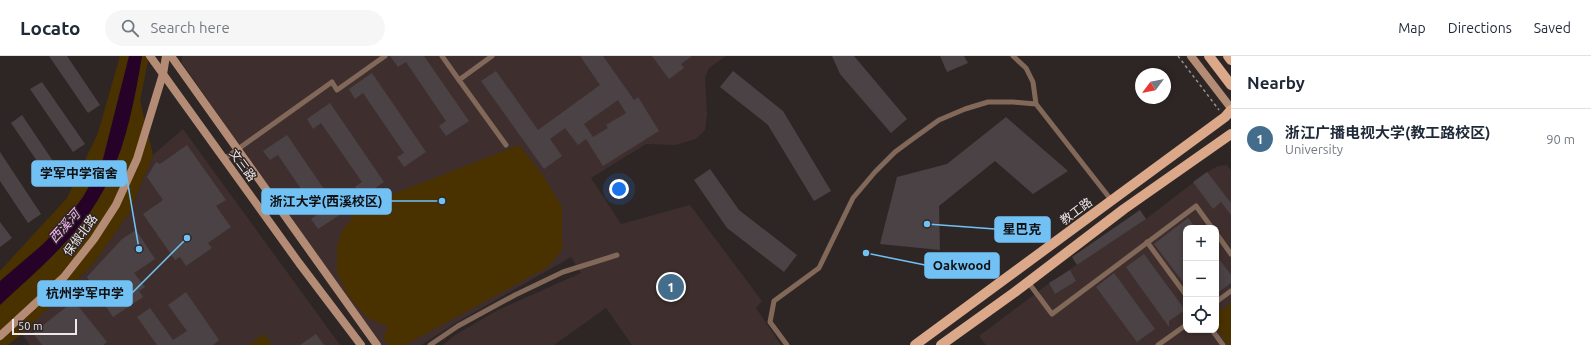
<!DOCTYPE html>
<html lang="en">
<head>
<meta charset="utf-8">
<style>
	:root { --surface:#fff; --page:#f6f6f7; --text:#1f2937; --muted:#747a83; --line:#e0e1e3; --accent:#446d8c }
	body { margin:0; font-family:Ubuntu,"Noto Sans SC",sans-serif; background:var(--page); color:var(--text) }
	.controls { position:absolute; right:12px; bottom:12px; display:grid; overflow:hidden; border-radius:8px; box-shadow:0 2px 6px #0003 }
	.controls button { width:36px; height:36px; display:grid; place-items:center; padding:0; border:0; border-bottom:1px solid var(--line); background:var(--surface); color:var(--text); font:20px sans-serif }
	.compass { position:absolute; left:1135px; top:12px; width:36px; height:36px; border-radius:50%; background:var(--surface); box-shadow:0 2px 6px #0003; rotate:238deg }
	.scale { position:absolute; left:12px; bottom:10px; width:65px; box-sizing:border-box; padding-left:4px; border:2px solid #eee8e8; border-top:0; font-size:11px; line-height:14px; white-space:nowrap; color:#eee8e8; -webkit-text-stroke:3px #2e2625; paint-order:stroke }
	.you { position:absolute; left:619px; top:133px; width:14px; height:14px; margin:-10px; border:3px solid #fff; border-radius:50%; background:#1a73e8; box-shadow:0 0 0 6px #1a73e833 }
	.badge { display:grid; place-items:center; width:26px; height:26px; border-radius:50%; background:var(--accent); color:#fff; font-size:13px; font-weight:700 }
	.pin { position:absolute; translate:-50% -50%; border:2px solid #fff; box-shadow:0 1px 4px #0006 }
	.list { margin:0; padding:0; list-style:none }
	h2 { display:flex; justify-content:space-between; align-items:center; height:52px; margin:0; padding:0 16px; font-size:17px }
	h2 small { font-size:13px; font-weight:400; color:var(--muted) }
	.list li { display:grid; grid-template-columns:26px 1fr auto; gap:12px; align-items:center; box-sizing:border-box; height:60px; padding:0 16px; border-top:1px solid var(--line) }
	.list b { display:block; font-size:15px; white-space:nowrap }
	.list p { margin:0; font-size:13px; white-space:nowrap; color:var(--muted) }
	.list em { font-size:13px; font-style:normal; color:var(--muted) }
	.icon { flex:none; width:22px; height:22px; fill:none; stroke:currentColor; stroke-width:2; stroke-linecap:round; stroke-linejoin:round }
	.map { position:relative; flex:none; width:1231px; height:289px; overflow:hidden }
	header { display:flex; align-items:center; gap:24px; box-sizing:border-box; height:56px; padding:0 20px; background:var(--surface); border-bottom:1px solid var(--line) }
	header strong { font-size:19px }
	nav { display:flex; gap:22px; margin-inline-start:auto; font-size:14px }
	.search { width:280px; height:36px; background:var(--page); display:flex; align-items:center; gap:10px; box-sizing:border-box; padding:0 14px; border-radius:22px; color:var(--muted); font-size:15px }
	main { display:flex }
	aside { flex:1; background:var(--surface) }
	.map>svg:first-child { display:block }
</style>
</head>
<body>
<header>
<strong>Locato</strong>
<div class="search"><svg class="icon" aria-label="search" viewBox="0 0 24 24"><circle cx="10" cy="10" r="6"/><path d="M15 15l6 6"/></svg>Search here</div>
<nav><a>Map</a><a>Directions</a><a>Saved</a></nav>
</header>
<main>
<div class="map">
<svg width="1231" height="289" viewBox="0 0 1231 289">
	<rect width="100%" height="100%" fill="#2e2625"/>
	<g fill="#3e2f2e" fill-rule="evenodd">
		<polygon points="182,0 726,0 709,12 705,21 707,58 705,74 696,83 675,89 646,88 591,122 621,168 690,149 762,245 756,252 781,289 632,289 606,252 554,289 443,289 455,279 498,254 581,217 571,201 459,265 421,289 378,289 182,7"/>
		<polygon points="183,73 340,289 30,289 22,278 93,208 129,157 153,99"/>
		<path d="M1227,109L1231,115V289H986L979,280L1051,226L1146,163L1207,116L1218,110ZM1186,172H1216V274H1186Z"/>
	</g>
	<g fill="#493200">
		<polygon points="120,0 149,0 140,45 153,99 129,157 93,208 22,278 8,289 0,289 0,215 67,142 98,77"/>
		<polygon points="519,89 542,118 562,151 562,194 548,211 405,289 388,289 383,281 388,271 366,261 347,238 337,216 337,191 343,173 352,163 350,155"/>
		<polygon points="1231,247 1231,289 1228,289 1216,272 1216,258"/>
		<polygon points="264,278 272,289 248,289"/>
	</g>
	<path fill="#260128" d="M129,0H142C135,42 127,85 109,123C86,174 40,212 0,249V225L42,189L62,169L83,141L102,107Z"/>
	<g fill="#4b4245" fill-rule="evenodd">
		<polygon points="49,0 67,0 100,49 88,57"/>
		<polygon points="390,0 424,0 469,65 446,80 439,70 446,65 406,6 398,11"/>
		<path d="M580,0H603L634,44L638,41L659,75L603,110L586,83L578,89L565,72L550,83L562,100L544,113L481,25L496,15L538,74L600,29ZM618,44L626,57L606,69L608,72L593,81L584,68Z"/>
		<polygon points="652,0 692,0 681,8 684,12 669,23"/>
		<polygon points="832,0 854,0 907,63 891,77 840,18"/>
		<polygon points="940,0 964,0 968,7 947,16"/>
		<polygon points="733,15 783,55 831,135 814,145 768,69 720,31"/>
		<polygon points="372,17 426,96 404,111 397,101 404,97 363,37 355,43 349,33"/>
		<polygon points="42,26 85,88 73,96 30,33"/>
		<polygon points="330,47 384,126 362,141 355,131 362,126 321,67 313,73 307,63"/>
		<polygon points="22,59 63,120 52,127 11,67"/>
		<polygon points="1006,61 1068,115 1033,138 995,105 939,150 940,194 880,188 897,121 947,108"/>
		<polygon points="287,79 341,158 318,173 311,163 318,158 278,99 270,104 263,95"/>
		<polygon points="187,89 226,144 216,150 231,171 208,187 212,192 186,210 180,201 175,204 143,158 163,144 147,121 156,106 160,108"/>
		<polygon points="0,96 41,158 28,167 0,125"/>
		<polygon points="710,113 739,154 797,199 784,216 727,172 694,124"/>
		<polygon points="1207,116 1231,147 1231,159 1221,146 1213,153 1193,126"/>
		<polygon points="1140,154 1146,163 1077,209 1072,201"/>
		<polygon points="1188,162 1196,172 1186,172 1186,230 1154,188"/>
		<polygon points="0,166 12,182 0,191"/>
		<polygon points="136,174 155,203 134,217 145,231 139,235 143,241 113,261 87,221 122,183"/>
		<polygon points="1144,198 1185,254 1169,265 1169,271 1126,211"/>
		<polygon points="1216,199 1231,219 1231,227 1216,238"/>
		<polygon points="1070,214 1076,225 1055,238 1049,227"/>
		<polygon points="1114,217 1155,273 1137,286 1096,231"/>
		<polygon points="186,236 219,284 213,289 157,289 137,261 150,252 173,284 187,275 168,249"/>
		<polygon points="74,245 107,286 103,289 42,289 33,277"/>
		<polygon points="316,278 324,289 300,289"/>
	</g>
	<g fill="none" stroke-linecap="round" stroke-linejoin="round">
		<polyline stroke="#968f8f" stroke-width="1.5" stroke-dasharray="3 3" stroke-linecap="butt" points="1178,0 1219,54"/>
		<g stroke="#816859" stroke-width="5">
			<polyline points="442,0 459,24 492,0"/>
			<polyline points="1013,0 1026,12 1033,26 1036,48 1112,145"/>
			<polyline points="459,24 506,89"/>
			<polyline points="224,103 332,26 337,34 385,0"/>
			<polyline points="1216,177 1231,198"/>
			<polyline points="1147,186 1186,239"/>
			<polyline points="1028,226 1052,258 1196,150 1212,172"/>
			<polyline points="1216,246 1231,235"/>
			<polyline points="1212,274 1223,289"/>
			<polyline points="430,289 458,270 515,239 563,216 617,199"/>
			<polyline points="787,289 770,266 774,245 819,212 853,142 875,116 895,96 914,82 939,64 965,53 988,46 1013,46 1036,48"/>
			<polyline points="1158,289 1186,269"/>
		</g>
		<g stroke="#b48c75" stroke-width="8">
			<polyline points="150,0 299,207 361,289"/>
			<polyline points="171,0 377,289"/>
			<polyline points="1191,0 1231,52"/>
			<polyline points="0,280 64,221 94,183 116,149 137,103 163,18 166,0"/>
		</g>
		<g stroke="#dba889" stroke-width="10">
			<polyline points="1209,0 1231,29"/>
			<polyline points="1228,0 1231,4"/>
			<polyline points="915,289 1225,61 1231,54"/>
			<polyline points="941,289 1015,236 1124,153 1231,78"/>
		</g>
	</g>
	<g text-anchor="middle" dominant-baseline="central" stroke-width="3" stroke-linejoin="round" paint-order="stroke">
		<g font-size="12" fill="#eee8e8" stroke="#2e2625">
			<text transform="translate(243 109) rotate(54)">文三路</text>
			<text transform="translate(1076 155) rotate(-36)">教工路</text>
			<text transform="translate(80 179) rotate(-54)">保俶北路</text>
		</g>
		<g font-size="13" font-style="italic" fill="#f9b6fa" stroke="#2e2625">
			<text transform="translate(64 170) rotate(-48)">西溪河</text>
		</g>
	</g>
	<path fill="none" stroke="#72c1f5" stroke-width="1.5" d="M139 193L126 117M442 145L391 145M927 168L995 173M866 197L925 209M187 182L132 237"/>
	<g fill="#72c1f5" stroke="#2e2625" stroke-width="1.5">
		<circle cx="139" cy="193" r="4"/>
		<circle cx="442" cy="145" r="4"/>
		<circle cx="927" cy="168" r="4"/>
		<circle cx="866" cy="197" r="4"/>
		<circle cx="187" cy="182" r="4"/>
	</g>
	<g fill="#72c1f5" stroke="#72c1f5" stroke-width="1.5">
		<rect x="32" y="105" width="94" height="25" rx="4"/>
		<rect x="262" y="133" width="129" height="25" rx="4"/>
		<rect x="995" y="161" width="55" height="25" rx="4"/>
		<rect x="925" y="197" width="74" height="25" rx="4"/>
		<rect x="38" y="225" width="94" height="25" rx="4"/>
	</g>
	<g font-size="13" text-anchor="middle" font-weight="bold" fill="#111">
		<text x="79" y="122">学军中学宿舍</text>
		<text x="326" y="150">浙江大学(西溪校区)</text>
		<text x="1022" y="178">星巴克</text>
		<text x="962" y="214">Oakwood</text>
		<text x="85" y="242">杭州学军中学</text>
	</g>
</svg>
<div class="controls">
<button>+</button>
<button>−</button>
<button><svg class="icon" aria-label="locate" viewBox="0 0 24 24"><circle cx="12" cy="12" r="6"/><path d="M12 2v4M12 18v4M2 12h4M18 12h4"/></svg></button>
</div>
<svg class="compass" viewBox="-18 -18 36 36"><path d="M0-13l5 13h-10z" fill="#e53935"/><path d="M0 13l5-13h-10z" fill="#747a83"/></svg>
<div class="scale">50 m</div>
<div class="you"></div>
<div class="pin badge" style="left:671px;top:231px">1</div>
</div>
<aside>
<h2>Nearby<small></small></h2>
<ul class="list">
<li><span class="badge">1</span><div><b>浙江广播电视大学(教工路校区)</b><p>University</p></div><em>90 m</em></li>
</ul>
</aside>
</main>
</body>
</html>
